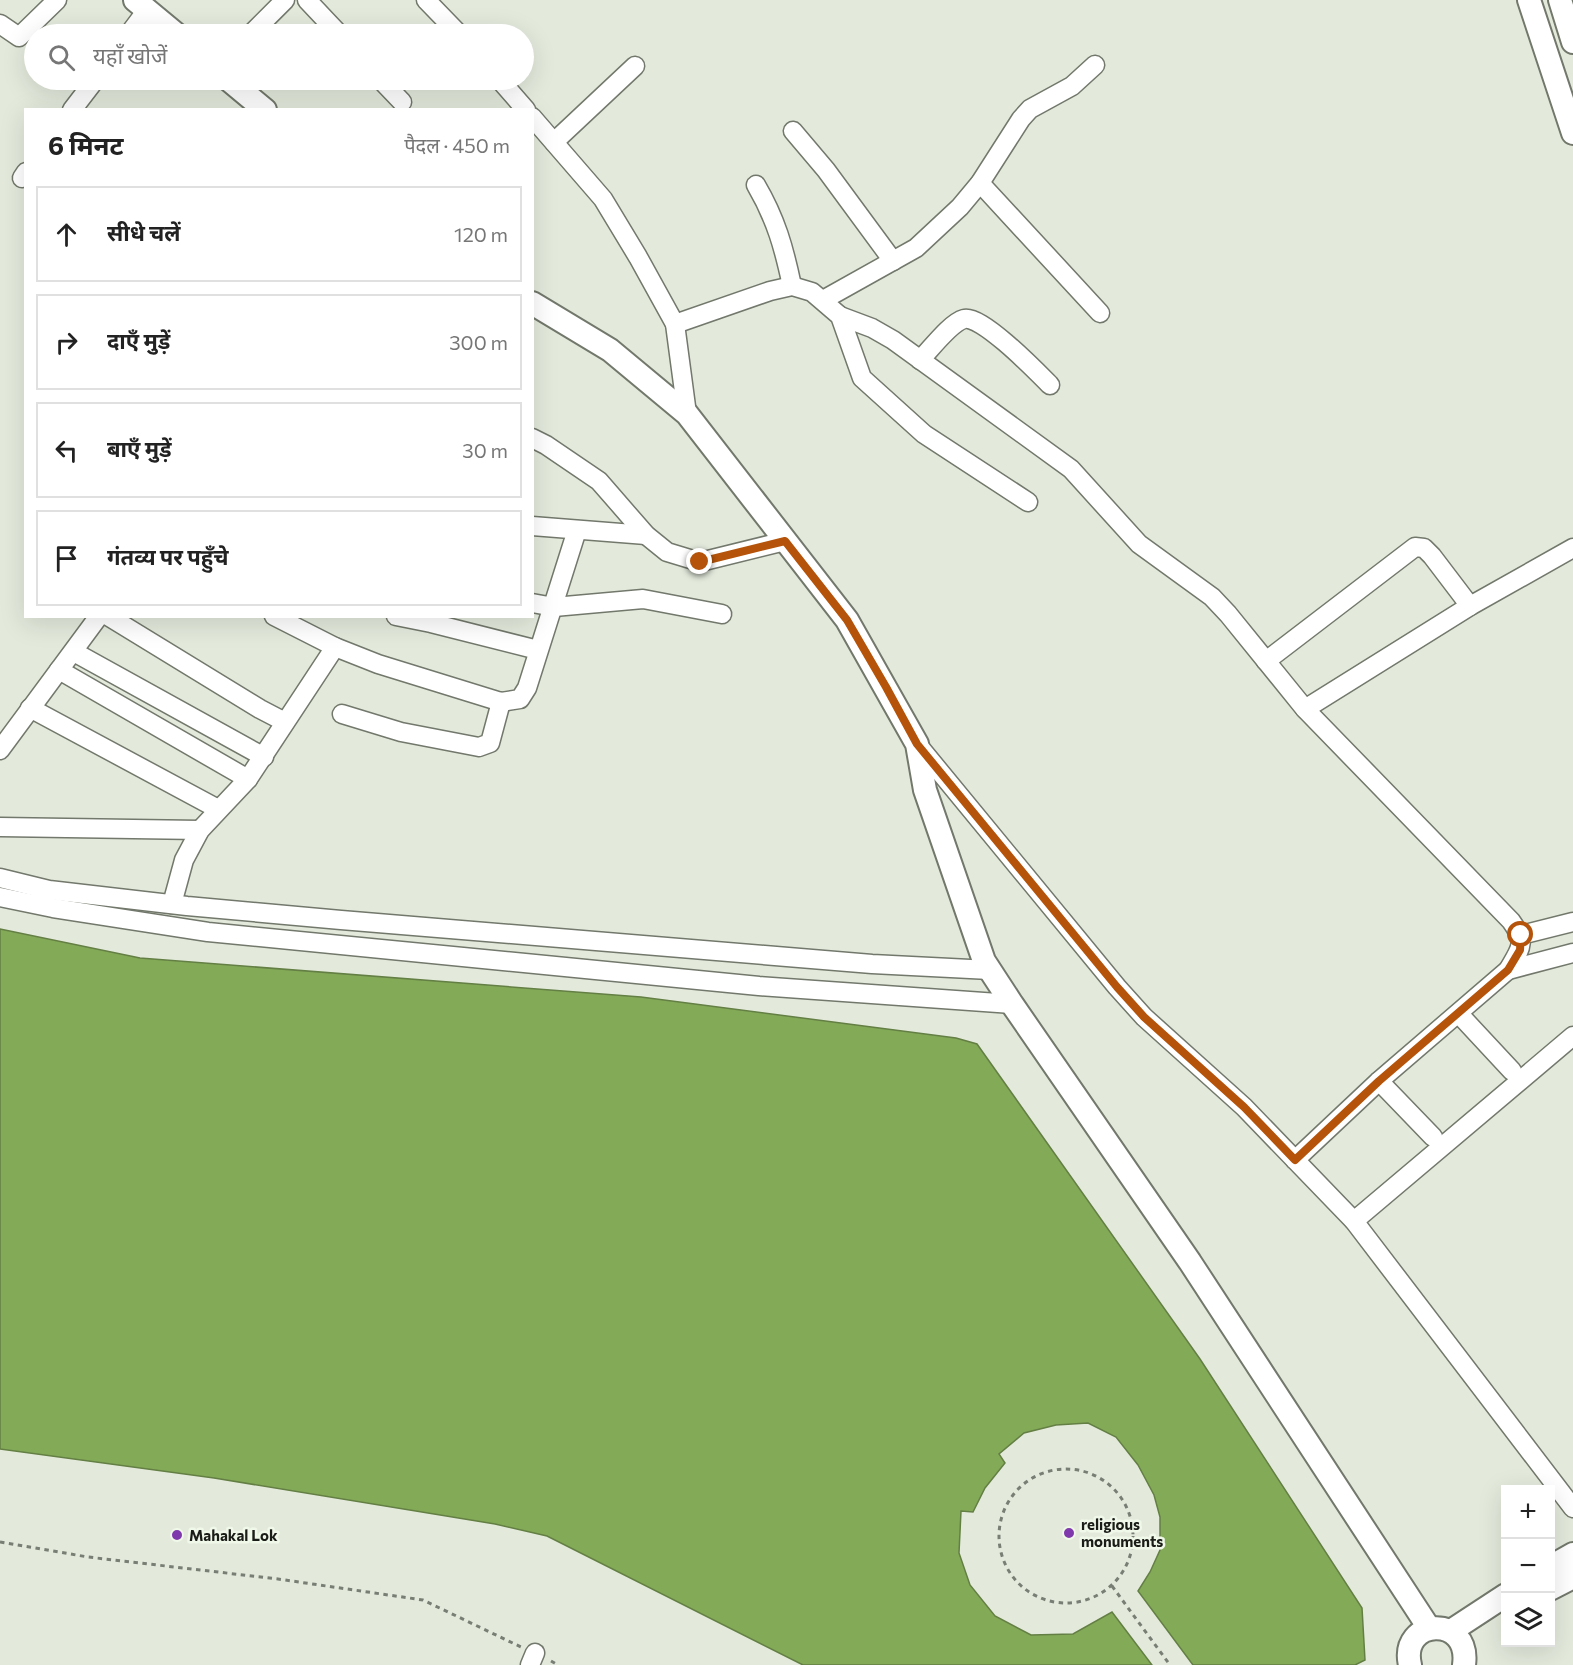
<!DOCTYPE html>
<html lang="hi">
<head>
<meta charset="utf-8">
<style>
	:root { --surface:#fff; --page:#f6f6f6; --text:#222; --muted:#767676; --line:#e0e0e0 }
	body { margin:0; font-family:Commissioner,"Noto Sans Devanagari",sans-serif; background:var(--page); color:var(--text) }
	.controls { position:absolute; right:18px; bottom:18px; display:grid; overflow:hidden; border-radius:0px; box-shadow:0 6px 24px #0002 }
	.controls button { width:54px; height:54px; display:grid; place-items:center; padding:0; border:0; border-bottom:2px solid var(--line); background:var(--surface); color:var(--text); font:30px sans-serif }
	.stop { position:absolute; width:18px; height:18px; margin:-14px; border:4px solid #b45309; border-radius:50%; background:#fff }
	.stop.end { background:#b45309; border-color:#fff; box-shadow:0 2px 6px #0008 }
	.list { margin:0; padding:0; list-style:none }
	h2 { display:flex; justify-content:space-between; align-items:center; height:78px; margin:0; padding:0 24px; font-size:26px }
	h2 small { font-size:20px; font-weight:400; color:var(--muted) }
	.list li { display:grid; grid-template-columns:39px 1fr auto; gap:18px; align-items:center; box-sizing:border-box; height:96px; margin:0 12px 12px; padding:0 12px; border:2px solid var(--line); border-radius:0px }
	.list b { display:block; font-size:22px; white-space:nowrap }
	.list em { font-size:20px; font-style:normal; color:var(--muted) }
	.icon { flex:none; width:33px; height:33px; fill:none; stroke:currentColor; stroke-width:2; stroke-linecap:round; stroke-linejoin:round }
	.map { position:relative; flex:none; width:1573px; height:1665px; overflow:hidden }
	.search { position:absolute; background:var(--surface); box-shadow:0 6px 24px #0002; left:24px; top:24px; width:510px; height:66px; display:flex; align-items:center; gap:15px; box-sizing:border-box; padding:0 21px; border-radius:33px; color:var(--muted); font-size:22px }
	.panel { position:absolute; background:var(--surface); box-shadow:0 6px 24px #0002; left:24px; top:108px; width:510px; height:510px; border-radius:0px }
	.map>svg:first-child { display:block }
</style>
</head>
<body>
<div class="map">
<svg width="1573" height="1665" viewBox="0 0 1573 1665">
	<rect width="100%" height="100%" fill="#e3eadc"/>
	<polygon fill="#83aa57" stroke="#647f44" stroke-width="1.5" points="0,929 140,958 641,997 956,1038 977,1044 1200,1359 1362,1608 1365,1660 1355,1665 1193,1665 1138,1591 1150,1572 1160,1550 1160,1517 1154,1495 1138,1465 1116,1437 1088,1423 1056,1425 1024,1433 999,1454 1005,1463 985,1488 973,1512 961,1511 959,1553 970,1585 995,1616 1031,1635 1073,1634 1112,1612 1152,1665 803,1665 547,1536 495,1524 214,1478 0,1449"/>
	<g fill="none" stroke-linecap="round" stroke-linejoin="round">
		<g stroke="#72786b" stroke-width="21">
			<g id="minor">
				<polyline points="307,0 339,34"/>
				<polyline points="426,0 459,34"/>
				<polyline points="0,24 19,37 57,0"/>
				<polyline points="129,34 147,10"/>
				<polyline points="251,34 285,0"/>
				<polyline points="381,80 402,102"/>
				<polyline points="500,80 526,110"/>
				<polyline points="72,110 95,80"/>
				<polyline points="532,117 603,199 638,257 675,324 687,414"/>
				<polyline points="793,131 826,170 893,261"/>
				<polyline points="554,142 635,66"/>
				<polyline points="22,178 26,172"/>
				<polyline points="980,183 1100,313"/>
				<path d="M756,185C776,219 784,248 792,286"/>
				<polyline points="823,300 916,248 960,207 980,183 1021,119 1030,109 1072,86 1095,65"/>
				<path d="M840,316L872,328L893,340L1071,469L1139,544L1212,597L1228,614L1305,709L1511,921C1527,943 1521,948 1508,970L1379,1081L1295,1160"/>
				<polyline points="675,324 770,291 792,286 812,292 840,316 862,378 924,434 1028,502"/>
				<path d="M920,360C931,349 950,323 964,319C981,314 1037,372 1050,385"/>
				<polyline points="532,438 546,445 599,481 646,535 667,552 700,562 785,541"/>
				<polyline points="532,526 646,535"/>
				<polyline points="532,603 554,607 643,599 722,614"/>
				<polyline points="108,616 260,709 285,722"/>
				<polyline points="274,616 335,647 378,664 501,702 520,699 527,688 577,530"/>
				<polyline points="396,616 431,623 538,650"/>
				<polyline points="74,652 264,757"/>
				<polyline points="1266,661 1415,547 1424,548 1432,556 1470,606"/>
				<polyline points="59,670 248,779"/>
				<polyline points="30,708 218,809"/>
				<polyline points="1305,709 1470,606 1573,548"/>
				<polyline points="342,714 401,732 479,747 490,743 501,702"/>
				<polyline points="917,744 1117,987 1144,1017 1244,1107 1354,1221 1573,1508"/>
				<polyline points="0,750 99,616"/>
				<polyline points="0,827 200,830"/>
				<polyline points="0,878 49,890 187,906 341,920 872,964 990,970"/>
				<polyline points="0,897 53,908 208,932 759,986 1012,1004"/>
				<polyline points="172,904 184,860 200,830 248,779 335,647"/>
				<polyline points="1521,935 1573,922"/>
				<polyline points="1508,970 1573,953"/>
				<polyline points="1459,1014 1512,1071"/>
				<polyline points="1379,1081 1433,1137"/>
				<polyline points="1354,1221 1573,1036"/>
				<polyline points="530,1665 535,1653"/>
			</g>
		</g>
		<g stroke="#72786b" stroke-width="26">
			<g id="tertiary">
				<polyline points="135,0 176,34"/>
				<polyline points="1529,0 1573,133"/>
				<polyline points="1560,0 1573,42"/>
				<polyline points="229,80 265,110"/>
				<polyline points="532,303 610,350 687,414 847,620 917,744 925,790 984,961 1012,1004 1190,1262 1429,1628"/>
				<polyline points="1550,1567 1573,1554"/>
				<polyline points="1550,1589 1573,1577"/>
				<polyline points="1451,1631 1506,1595"/>
				<path d="M1410,1665C1399,1618 1471,1614 1464,1665"/>
			</g>
		</g>
		<g stroke="#797e74" stroke-width="3" stroke-dasharray="4.5 4.5" stroke-linecap="butt">
			<circle cx="1066" cy="1536" r="67"/>
			<polyline points="0,1542 88,1557 278,1579 423,1600 521,1647"/>
			<polyline points="1112,1586 1170,1665"/>
			<polyline points="551,1661 558,1665"/>
		</g>
		<use href="#minor" stroke="#fff" stroke-width="18"/>
		<use href="#tertiary" stroke="#fff" stroke-width="22"/>
	</g>
	<g fill="none" stroke-linecap="round" stroke-linejoin="round">
		<polyline stroke="#b45309" stroke-width="8" points="700,562 785,541 847,620 886,687 917,744 1117,987 1144,1017 1244,1107 1295,1160 1379,1081 1508,970 1520,950 1521,935"/>
	</g>
	<g fill="#8039ac" stroke="#f0f8e9" stroke-width="2">
		<circle cx="1069" cy="1533" r="6"/>
		<circle cx="177" cy="1535" r="6"/>
	</g>
	<g text-anchor="middle" dominant-baseline="central" stroke-width="5" stroke-linejoin="round" paint-order="stroke">
		<g font-size="15" font-weight="bold" fill="#1a1c17" stroke="#f0f8e9" text-anchor="start">
			<text x="1081" y="1524">religious<tspan x="1081" dy="17">monuments</tspan></text>
			<text x="189" y="1535">Mahakal Lok</text>
		</g>
	</g>
</svg>
<div class="controls">
<button>+</button>
<button>−</button>
<button><svg class="icon" aria-label="layers" viewBox="0 0 24 24"><path d="M12 4l9 5-9 5-9-5zM3 14l9 5 9-5"/></svg></button>
</div>
<div class="stop" style="left:1521px;top:935px"></div>
<div class="stop end" style="left:700px;top:562px"></div>
<div class="search"><svg class="icon" aria-label="search" viewBox="0 0 24 24"><circle cx="10" cy="10" r="6"/><path d="M15 15l6 6"/></svg>यहाँ खोजें</div>
<section class="panel">
<h2>6 मिनट<small>पैदल · 450 m</small></h2>
<ul class="list">
<li><svg class="icon" aria-label="ahead" viewBox="0 0 24 24"><path d="M12 20V5M6 11l6-6 6 6"/></svg><div><b>सीधे चलें</b></div><em>120 m</em></li>
<li><svg class="icon" aria-label="right" viewBox="0 0 24 24"><path d="M7 20v-9h11M14 6l5 5-5 5"/></svg><div><b>दाएँ मुड़ें</b></div><em>300 m</em></li>
<li><svg class="icon" aria-label="left" viewBox="0 0 24 24"><path d="M17 20v-9H6M10 6l-5 5 5 5"/></svg><div><b>बाएँ मुड़ें</b></div><em>30 m</em></li>
<li><svg class="icon" aria-label="arrive" viewBox="0 0 24 24"><path d="M6 21V4h12l-3 4 3 4H6"/></svg><div><b>गंतव्य पर पहुँचे</b></div></li>
</ul>
</section>
</div>
</body>
</html>
